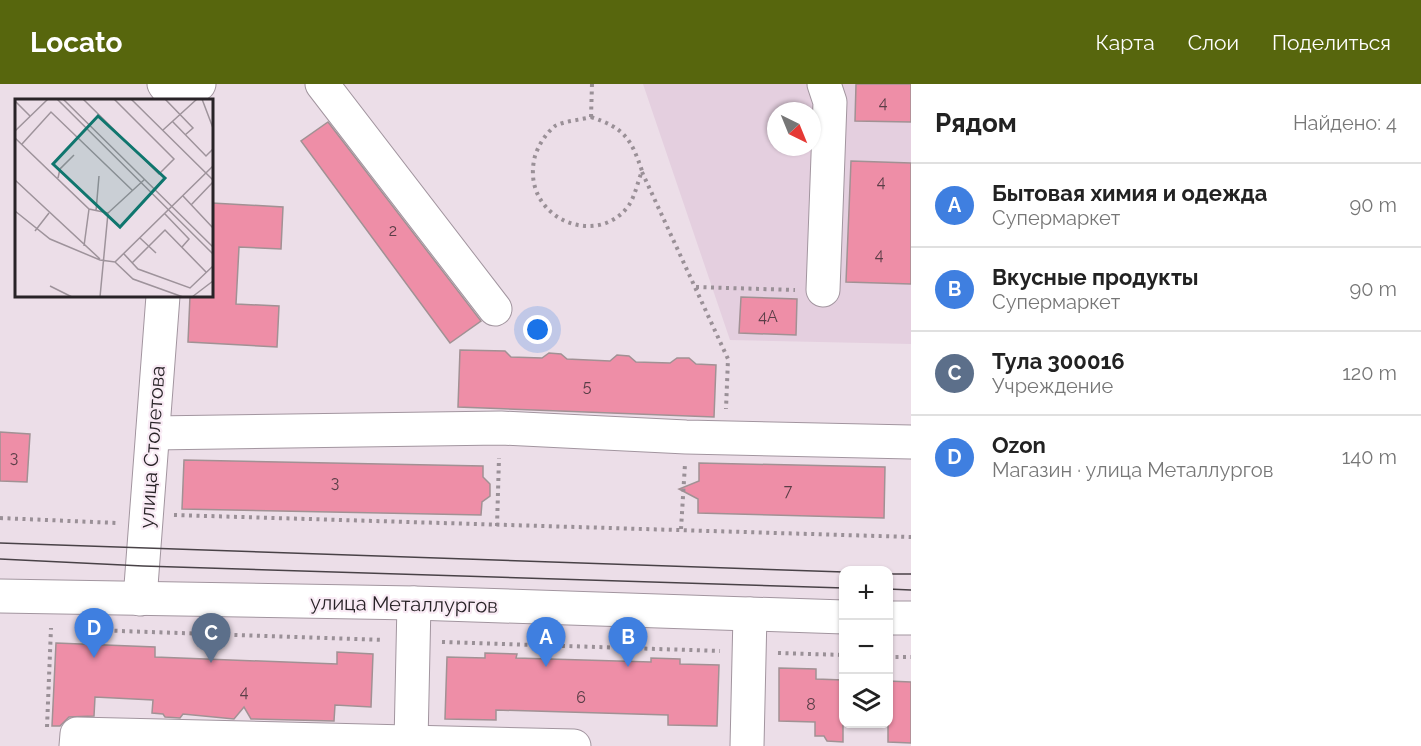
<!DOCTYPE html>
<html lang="ru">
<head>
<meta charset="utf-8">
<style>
	:root { --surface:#fff; --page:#f6f6f6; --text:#222; --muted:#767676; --line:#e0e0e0; --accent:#57660d }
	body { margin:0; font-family:Raleway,sans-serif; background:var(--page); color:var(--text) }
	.controls { position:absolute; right:18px; bottom:18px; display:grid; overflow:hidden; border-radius:12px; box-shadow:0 2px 4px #0004 }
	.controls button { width:54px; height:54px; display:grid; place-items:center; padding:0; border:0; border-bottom:2px solid var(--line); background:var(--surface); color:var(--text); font:30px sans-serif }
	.compass { position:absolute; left:767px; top:18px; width:54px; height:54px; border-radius:50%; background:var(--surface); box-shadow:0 2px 4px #0004; rotate:137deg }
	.you { position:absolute; left:538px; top:246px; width:21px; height:21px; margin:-15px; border:4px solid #fff; border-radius:50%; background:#1a73e8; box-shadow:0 0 0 9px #1a73e833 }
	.badge { display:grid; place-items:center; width:39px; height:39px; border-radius:50%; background:var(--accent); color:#fff; font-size:20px; font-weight:700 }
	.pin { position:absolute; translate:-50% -50px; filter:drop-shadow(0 2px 3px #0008) }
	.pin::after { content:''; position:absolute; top:32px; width:21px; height:18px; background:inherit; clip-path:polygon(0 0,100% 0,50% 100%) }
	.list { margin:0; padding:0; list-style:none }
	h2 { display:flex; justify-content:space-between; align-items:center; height:78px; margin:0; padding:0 24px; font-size:26px }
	h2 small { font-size:20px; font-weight:400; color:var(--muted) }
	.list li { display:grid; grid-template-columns:39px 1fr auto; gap:18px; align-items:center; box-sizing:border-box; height:84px; padding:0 24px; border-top:2px solid var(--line) }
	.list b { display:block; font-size:22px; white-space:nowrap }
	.list p { margin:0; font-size:20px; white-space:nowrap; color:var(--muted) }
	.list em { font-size:20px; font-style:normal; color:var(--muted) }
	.icon { flex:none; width:33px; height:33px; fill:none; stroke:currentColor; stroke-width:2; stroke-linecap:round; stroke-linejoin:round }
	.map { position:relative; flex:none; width:911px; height:662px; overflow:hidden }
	header { display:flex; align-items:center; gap:36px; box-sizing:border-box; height:84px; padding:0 30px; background:var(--accent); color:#fff }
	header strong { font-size:28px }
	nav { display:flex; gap:33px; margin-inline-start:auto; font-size:21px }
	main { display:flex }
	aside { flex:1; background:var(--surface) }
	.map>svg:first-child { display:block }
</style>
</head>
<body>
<header>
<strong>Locato</strong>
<nav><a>Карта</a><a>Слои</a><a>Поделиться</a></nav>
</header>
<main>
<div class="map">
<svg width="911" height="662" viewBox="0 0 911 662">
	<rect width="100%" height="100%" fill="#ecdee8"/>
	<path fill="#e4cfdf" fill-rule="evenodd" d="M643,0H911V260L730,256ZM776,27H812V63H776Z"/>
	<g fill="#ee8ea7" stroke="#a19194" stroke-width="1.5">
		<polygon points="856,0 911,0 911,38 855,37"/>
		<polygon points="328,38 481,237 450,259 301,57"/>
		<polygon points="851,77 911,79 911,200 846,198"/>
		<polygon points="212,119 283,123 281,165 239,163 236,220 279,222 277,263 188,258 190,212 212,212"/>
		<polygon points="741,213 797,215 796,251 739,249"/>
		<polygon points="460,266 505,267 511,273 542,274 549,269 561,270 567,275 610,277 617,271 629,272 636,278 670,279 677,274 689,274 696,280 716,281 714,333 458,323"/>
		<polygon points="0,348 30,350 27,398 0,397"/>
		<polygon points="184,376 483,382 483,393 490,400 490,412 482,418 481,431 182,425"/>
		<polygon points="699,379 885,383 884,434 698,429 698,415 679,405 699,397"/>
		<polygon points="56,559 155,563 155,573 337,580 337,568 373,570 371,623 335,621 334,637 251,635 244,623 234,635 183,630 180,634 165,633 163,630 152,629 153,616 95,613 94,632 69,633 60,642 52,642"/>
		<polygon points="485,569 517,570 516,574 651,578 651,574 680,575 680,580 719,581 717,642 668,641 668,631 496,626 496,636 445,635 447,573 485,574"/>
		<polygon points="779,584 816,585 816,595 843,596 843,658 827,657 824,652 815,652 815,638 779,637"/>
		<polygon points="888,597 911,598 911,659 888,658"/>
	</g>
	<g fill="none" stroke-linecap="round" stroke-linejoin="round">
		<g stroke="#a2959f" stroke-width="35">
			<g id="minor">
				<polyline points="322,0 495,225"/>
				<polyline points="176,16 199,0"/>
				<polyline points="823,206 830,18 824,0"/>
				<polyline points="153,349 501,344 686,353 911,358"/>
				<polyline points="411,658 414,519"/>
				<polyline points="76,662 77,650 574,662"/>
				<polyline points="747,662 750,530"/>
			</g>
		</g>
		<g stroke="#a2959f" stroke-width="35">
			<g id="major">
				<polyline points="164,0 176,16"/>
				<polyline points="0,512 414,519 844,533"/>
				<polyline points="140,515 163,212"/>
				<polyline points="888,534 911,534"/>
			</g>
		</g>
		<g stroke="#9a9097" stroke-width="4" stroke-dasharray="3 4.5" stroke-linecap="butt">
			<path d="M591,33C624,44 631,54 642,87C638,97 635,112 629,121C598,166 519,134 535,72C538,62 546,49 555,42C564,37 580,36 591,33Z"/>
			<polyline points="591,33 592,0"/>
			<polyline points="642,88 728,275 726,325"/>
			<polyline points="696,203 795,206"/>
			<polyline points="174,431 911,453"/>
			<polyline points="0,434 117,439"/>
			<polyline points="497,442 499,374"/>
			<polyline points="681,445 685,380"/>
			<polyline points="92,546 384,556"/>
			<polyline points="442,558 720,567"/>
			<polyline points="778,569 844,571"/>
			<polyline points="888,573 911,573"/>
			<polyline points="47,643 51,544"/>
		</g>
		<use href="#minor" stroke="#fff" stroke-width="33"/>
		<use href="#major" stroke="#fff" stroke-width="33"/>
		<g stroke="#494247" stroke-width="1.5">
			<polyline points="0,459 844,488"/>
			<polyline points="0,475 143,482 844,504"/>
			<polyline points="888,490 911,490"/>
			<polyline points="888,505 911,506"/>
		</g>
	</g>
	<g text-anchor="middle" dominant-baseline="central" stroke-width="4.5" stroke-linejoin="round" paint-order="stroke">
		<g font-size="16" fill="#5a3e47">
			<text x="883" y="18">4</text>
			<text x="881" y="97">4</text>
			<text x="393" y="146">2</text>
			<text x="879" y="170">4</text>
			<text x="768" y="232">4А</text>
			<text x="587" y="302">5</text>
			<text x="14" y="373">3</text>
			<text x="335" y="398">3</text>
			<text x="788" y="406">7</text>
			<text x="244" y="607">4</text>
			<text x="581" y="613">6</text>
			<text x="811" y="620">8</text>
		</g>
		<g font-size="20" fill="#282327" stroke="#f9ebf5">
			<text transform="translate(152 363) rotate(-86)">улица Столетова</text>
			<text transform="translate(404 520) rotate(1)">улица Металлургов</text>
		</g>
	</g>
	<g transform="translate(15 15)">
		<rect width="198" height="198" fill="#ecdee8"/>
		<path fill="none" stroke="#9e939b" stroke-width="1.5" d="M42,0L198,155M48,0L198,148M68,0L144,75L159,60L99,0M116,0L198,81M150,0L178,29L170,36M187,0L198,29M0,2L15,17M157,22L191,57L198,50M148,31L182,0M0,32L33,0M0,39L74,110L93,114M7,45L36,13L117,91M43,79L45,70L59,56M0,81L85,160M168,97L198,129M176,106L198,83M0,112L35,140L85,161L100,163L198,67M81,112L84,77M150,115L174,140L167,148M20,132L34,114M125,139L141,154M69,147L74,110M109,155L123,170L175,189L198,167M100,163L118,180L168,198M117,164L150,131L191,173M35,187L57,198M85,198L93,114L130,80M177,198L198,182"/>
		<path fill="#0f766e" fill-opacity="0.15" stroke="#0f766e" stroke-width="3" d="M83,17L150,79L105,128L38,65Z"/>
		<rect width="198" height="198" fill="none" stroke="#282327" stroke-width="3"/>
	</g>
</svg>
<div class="controls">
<button>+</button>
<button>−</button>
<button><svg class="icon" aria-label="layers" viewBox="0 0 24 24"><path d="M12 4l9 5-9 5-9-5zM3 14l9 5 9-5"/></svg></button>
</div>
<svg class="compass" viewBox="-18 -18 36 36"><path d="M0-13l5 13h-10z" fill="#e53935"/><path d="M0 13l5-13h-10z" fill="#767676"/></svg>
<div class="you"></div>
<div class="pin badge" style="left:546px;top:583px;background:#3f7fe0">A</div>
<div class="pin badge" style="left:628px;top:583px;background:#3f7fe0">B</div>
<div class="pin badge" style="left:211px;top:579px;background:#5c6f8a">C</div>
<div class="pin badge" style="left:94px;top:574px;background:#3f7fe0">D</div>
</div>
<aside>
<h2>Рядом<small>Найдено: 4</small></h2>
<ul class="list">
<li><span class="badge" style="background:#3f7fe0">A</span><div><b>Бытовая химия и одежда</b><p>Супермаркет</p></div><em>90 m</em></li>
<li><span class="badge" style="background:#3f7fe0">B</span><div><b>Вкусные продукты</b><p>Супермаркет</p></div><em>90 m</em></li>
<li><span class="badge" style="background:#5c6f8a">C</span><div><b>Тула 300016</b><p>Учреждение</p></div><em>120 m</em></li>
<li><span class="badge" style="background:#3f7fe0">D</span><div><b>Ozon</b><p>Магазин · улица Металлургов</p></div><em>140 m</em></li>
</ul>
</aside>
</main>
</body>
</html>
